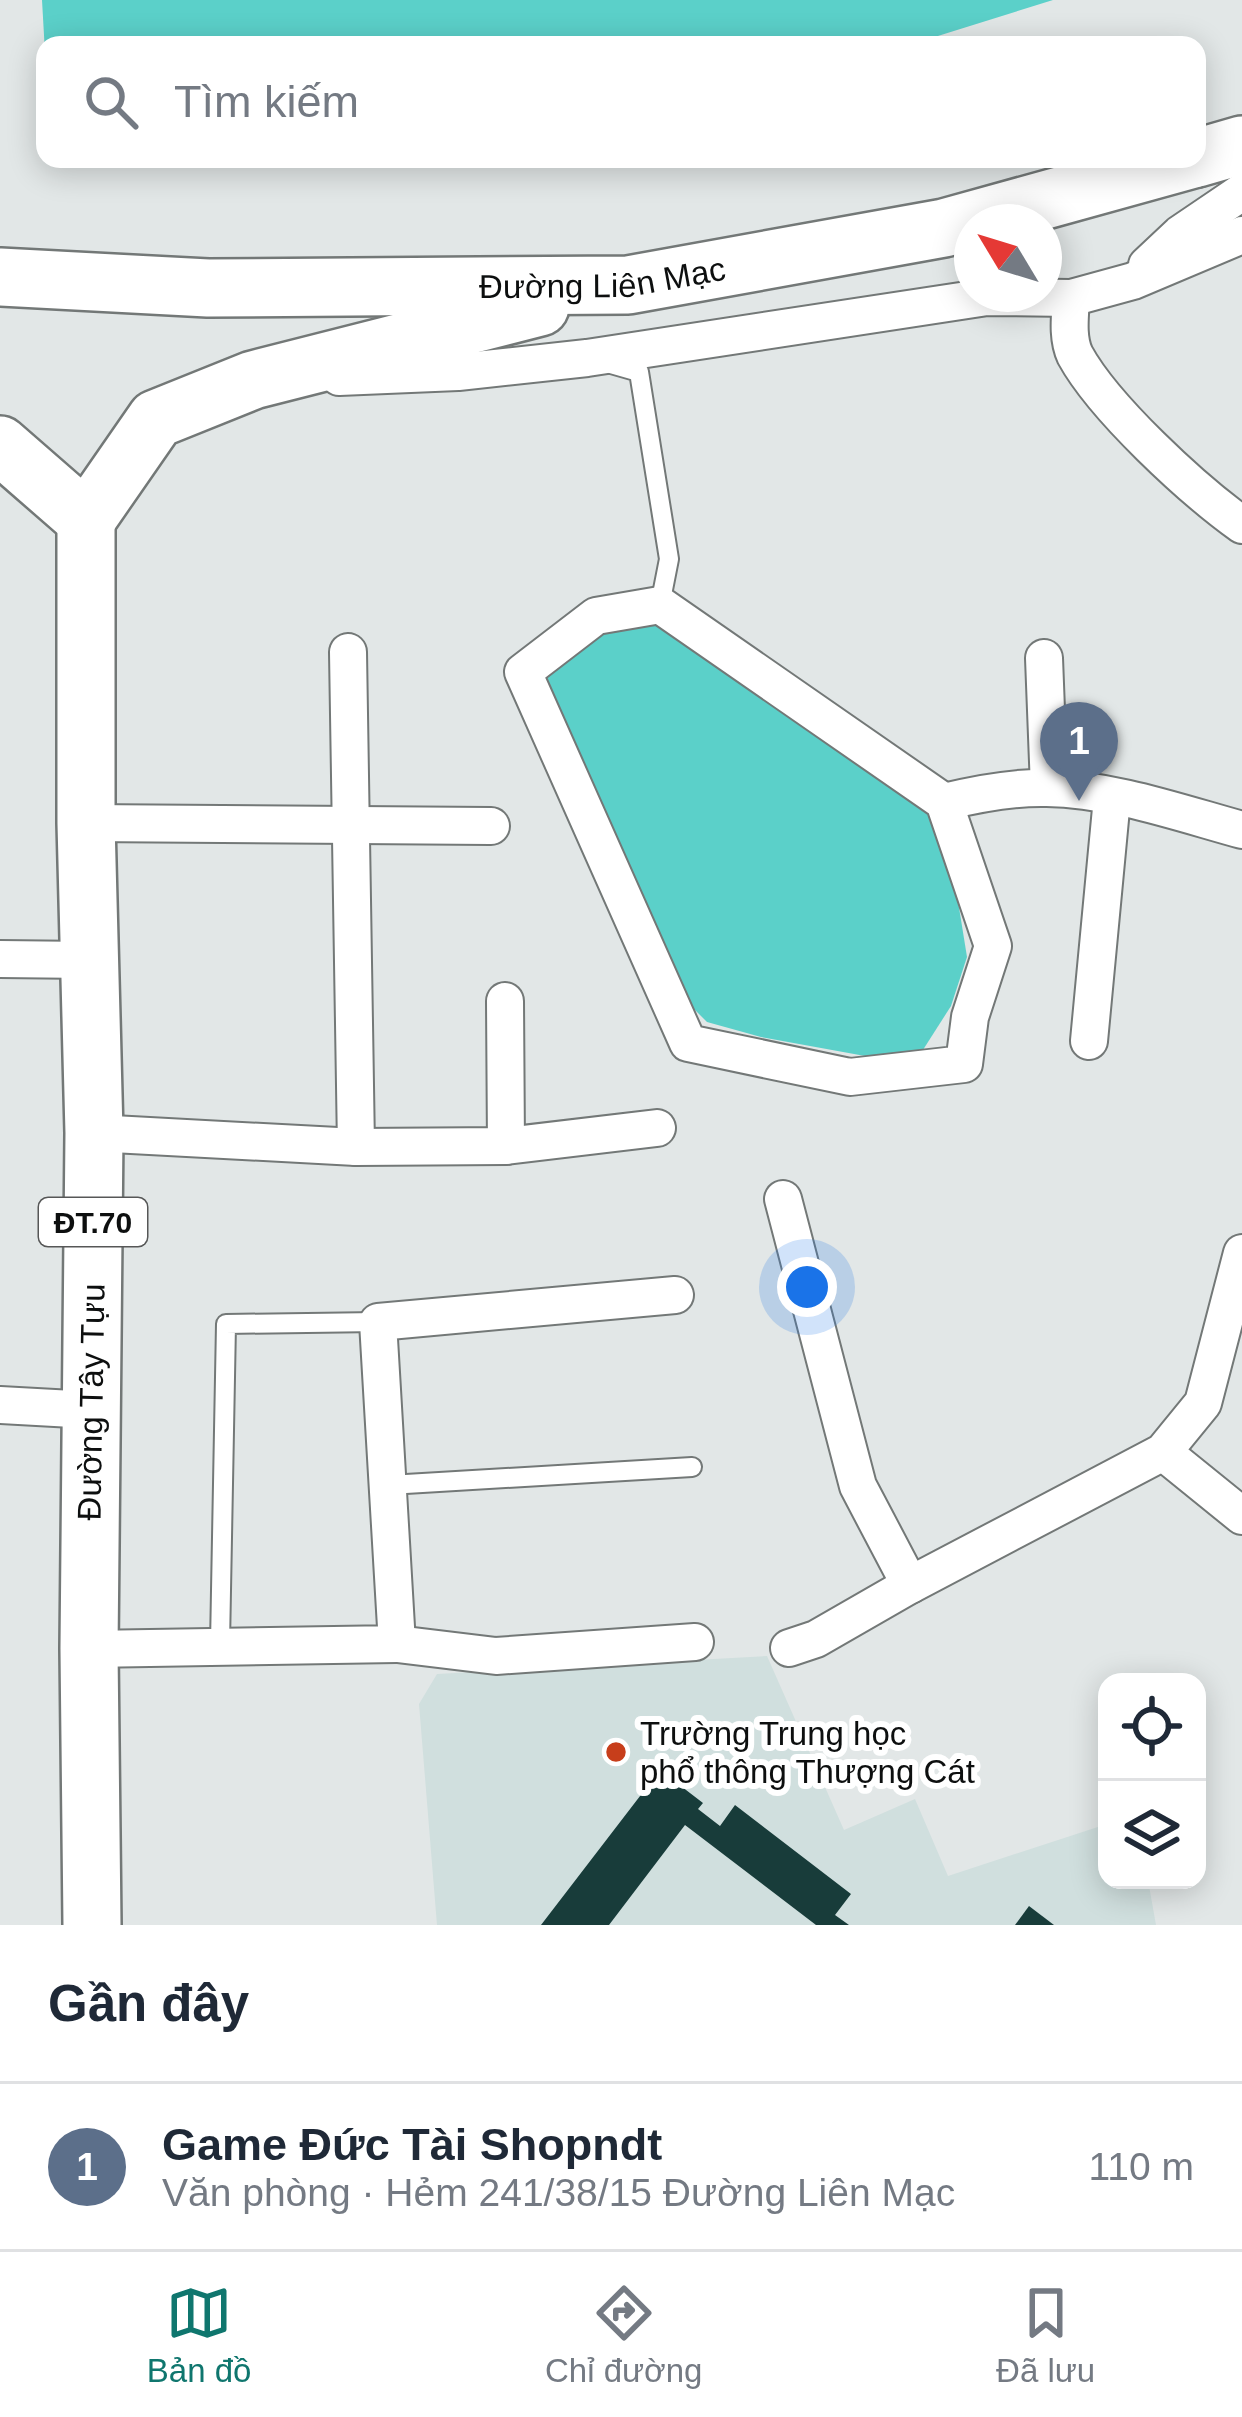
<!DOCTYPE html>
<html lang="vi">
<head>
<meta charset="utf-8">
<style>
	:root { --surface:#fff; --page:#f6f6f7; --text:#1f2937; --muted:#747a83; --line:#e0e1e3; --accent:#0f766e }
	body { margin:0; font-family:Arial,sans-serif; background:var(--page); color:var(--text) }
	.controls { position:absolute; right:36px; bottom:36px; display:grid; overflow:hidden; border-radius:24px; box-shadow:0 6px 30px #0003 }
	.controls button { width:108px; height:108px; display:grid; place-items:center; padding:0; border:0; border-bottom:3px solid var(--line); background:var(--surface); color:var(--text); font:60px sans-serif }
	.compass { position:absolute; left:954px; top:204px; width:108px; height:108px; border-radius:50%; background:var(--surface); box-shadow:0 6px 30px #0003; rotate:308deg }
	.you { position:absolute; left:807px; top:1287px; width:42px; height:42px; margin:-30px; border:9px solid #fff; border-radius:50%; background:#1a73e8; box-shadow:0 0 0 18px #1a73e833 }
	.badge { display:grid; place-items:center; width:78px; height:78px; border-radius:50%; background:var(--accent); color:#fff; font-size:39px; font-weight:700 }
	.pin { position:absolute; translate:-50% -99px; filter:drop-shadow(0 3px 6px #0008) }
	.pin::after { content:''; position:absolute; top:63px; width:42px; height:36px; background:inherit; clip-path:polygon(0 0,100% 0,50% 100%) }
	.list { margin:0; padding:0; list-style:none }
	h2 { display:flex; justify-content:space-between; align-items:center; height:156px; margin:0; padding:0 48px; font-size:51px }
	h2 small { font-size:39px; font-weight:400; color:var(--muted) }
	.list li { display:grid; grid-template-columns:78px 1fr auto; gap:36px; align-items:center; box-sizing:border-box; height:168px; padding:0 48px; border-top:3px solid var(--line) }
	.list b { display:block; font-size:45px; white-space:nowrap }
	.list p { margin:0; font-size:39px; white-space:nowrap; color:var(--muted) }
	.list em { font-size:39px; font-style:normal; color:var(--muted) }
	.icon { flex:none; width:66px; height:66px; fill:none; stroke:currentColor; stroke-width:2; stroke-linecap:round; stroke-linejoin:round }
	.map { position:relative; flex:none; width:1242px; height:1925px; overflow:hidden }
	.search { position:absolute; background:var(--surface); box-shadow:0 6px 30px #0003; left:36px; right:36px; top:36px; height:132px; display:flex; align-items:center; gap:30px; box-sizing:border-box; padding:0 42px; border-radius:24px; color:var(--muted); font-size:45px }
	.sheet { height:324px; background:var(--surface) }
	nav { display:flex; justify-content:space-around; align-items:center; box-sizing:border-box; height:168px; border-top:3px solid var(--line); background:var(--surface); font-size:33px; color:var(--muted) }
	nav a { display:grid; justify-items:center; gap:6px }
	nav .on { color:var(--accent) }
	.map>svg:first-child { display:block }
</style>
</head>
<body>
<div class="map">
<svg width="1242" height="1925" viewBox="0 0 1242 1925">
	<rect width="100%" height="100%" fill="#e2e7e7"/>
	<polygon fill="#d0dfde" points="767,1656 844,1830 915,1799 948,1876 1107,1824 1107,1880 1148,1880 1156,1925 437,1925 419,1704 437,1674"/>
	<g fill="#5bd0c9">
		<polygon points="42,0 1053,0 909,45 45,45 45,53"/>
		<polygon points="647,620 672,632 929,806 947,833 967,957 951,1006 921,1053 887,1060 761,1037 707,1022 692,1007 540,692 551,662 609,622"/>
	</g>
	<g fill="#183c3a">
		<polygon points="660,1770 703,1803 698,1809 720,1826 735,1805 851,1894 835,1915 849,1925 816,1925 685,1825 609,1925 541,1925"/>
		<polygon points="1029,1906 1054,1925 1015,1925"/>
	</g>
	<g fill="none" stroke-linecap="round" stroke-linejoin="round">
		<g stroke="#737877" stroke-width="22">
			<g id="lane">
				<polyline points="611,364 639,372 669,559 660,605"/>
				<polyline points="389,1485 692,1467"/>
				<polyline points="220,1644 226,1324 378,1322"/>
			</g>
		</g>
		<g stroke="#737877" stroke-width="40">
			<g id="street">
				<polyline points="1147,265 1180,234 1242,192"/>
				<path d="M1071,298C1070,316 1067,338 1075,355C1104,408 1192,489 1242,525"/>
				<polyline points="339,377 458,372 587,358 987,297 1071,298 1133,281 1242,235"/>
				<polygon points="660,605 944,802 993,946 970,1017 964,1064 850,1077 688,1043 523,672 596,616"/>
				<polyline points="348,652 356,1147"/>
				<polyline points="1044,658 1049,788"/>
				<path d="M944,802C977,794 1013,787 1047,788C1112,789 1180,813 1242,830"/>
				<polyline points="86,823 491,826"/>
				<polyline points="0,959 89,960"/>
				<polyline points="1089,1041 1112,798"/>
				<polyline points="94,1133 356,1147 506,1146 505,1001"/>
				<polyline points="506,1146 657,1128"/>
				<polyline points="783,1199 858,1486 910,1585"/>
				<polyline points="0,1405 91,1410"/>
				<polyline points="1163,1452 1242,1516"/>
				<polyline points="397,1644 496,1656 695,1642"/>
				<polyline points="789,1648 816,1639 910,1585 1163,1452 1203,1403 1242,1253"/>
				<polyline points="89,1649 397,1644 378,1322 675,1295"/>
			</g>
		</g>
		<g stroke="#737877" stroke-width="62">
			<g id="primary">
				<polyline points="1197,158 1242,145"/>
				<path id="s1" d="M0,277L208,288L628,285L944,228L1193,159"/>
				<polyline points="0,445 86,520"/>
				<polyline points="86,520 86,823 94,1133 89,1649 92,1925"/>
				<polyline points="86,520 156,419 253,380 540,307"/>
			</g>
		</g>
		<use href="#lane" stroke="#fff" stroke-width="18"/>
		<use href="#street" stroke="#fff" stroke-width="36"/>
		<use href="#primary" stroke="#fff" stroke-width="57"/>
	</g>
	<circle fill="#c73e1b" stroke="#fff" stroke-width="4.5" cx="616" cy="1752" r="12"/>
	<g text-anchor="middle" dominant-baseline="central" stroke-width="12" stroke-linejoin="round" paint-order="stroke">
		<rect fill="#fff" stroke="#565757" stroke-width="3" x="39" y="1198" width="108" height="48" rx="9"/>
		<g font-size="30" font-weight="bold" fill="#0d0f0f">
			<text x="93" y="1222">ĐT.70</text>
		</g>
		<g font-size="33" fill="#0d0f0f" stroke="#fff">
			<text stroke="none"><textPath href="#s1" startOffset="603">Đường Liên Mạc</textPath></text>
			<text transform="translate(91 1402) rotate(-89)">Đường Tây Tựu</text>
		</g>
		<g font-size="33" fill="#0d0f0f" stroke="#fff" text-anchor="start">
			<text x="640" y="1733">Trường Trung học<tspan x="640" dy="38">phổ thông Thượng Cát</tspan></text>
		</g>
	</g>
</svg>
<div class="controls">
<button><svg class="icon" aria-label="locate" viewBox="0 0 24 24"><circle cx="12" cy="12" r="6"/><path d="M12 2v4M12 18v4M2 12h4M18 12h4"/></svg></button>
<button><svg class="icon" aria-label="layers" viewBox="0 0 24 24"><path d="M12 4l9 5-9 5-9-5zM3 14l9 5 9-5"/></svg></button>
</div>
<svg class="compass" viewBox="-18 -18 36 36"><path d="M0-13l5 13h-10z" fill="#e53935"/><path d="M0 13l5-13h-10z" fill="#747a83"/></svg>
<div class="you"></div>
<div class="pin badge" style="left:1079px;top:801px;background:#5c6f8a">1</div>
<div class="search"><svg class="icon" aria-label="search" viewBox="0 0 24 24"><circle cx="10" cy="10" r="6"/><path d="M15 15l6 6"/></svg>Tìm kiếm</div>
</div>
<section class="sheet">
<h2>Gần đây<small></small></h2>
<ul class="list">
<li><span class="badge" style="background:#5c6f8a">1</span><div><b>Game Đức Tài Shopndt</b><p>Văn phòng · Hẻm 241/38/15 Đường Liên Mạc</p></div><em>110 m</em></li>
</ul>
</section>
<nav>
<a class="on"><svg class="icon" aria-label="map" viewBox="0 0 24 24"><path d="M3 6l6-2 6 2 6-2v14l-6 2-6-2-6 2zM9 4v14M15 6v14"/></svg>Bản đồ</a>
<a><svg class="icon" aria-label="directions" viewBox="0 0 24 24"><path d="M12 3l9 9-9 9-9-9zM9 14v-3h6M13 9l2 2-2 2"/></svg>Chỉ đường</a>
<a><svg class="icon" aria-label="saved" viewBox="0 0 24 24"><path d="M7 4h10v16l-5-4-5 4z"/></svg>Đã lưu</a>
</nav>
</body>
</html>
